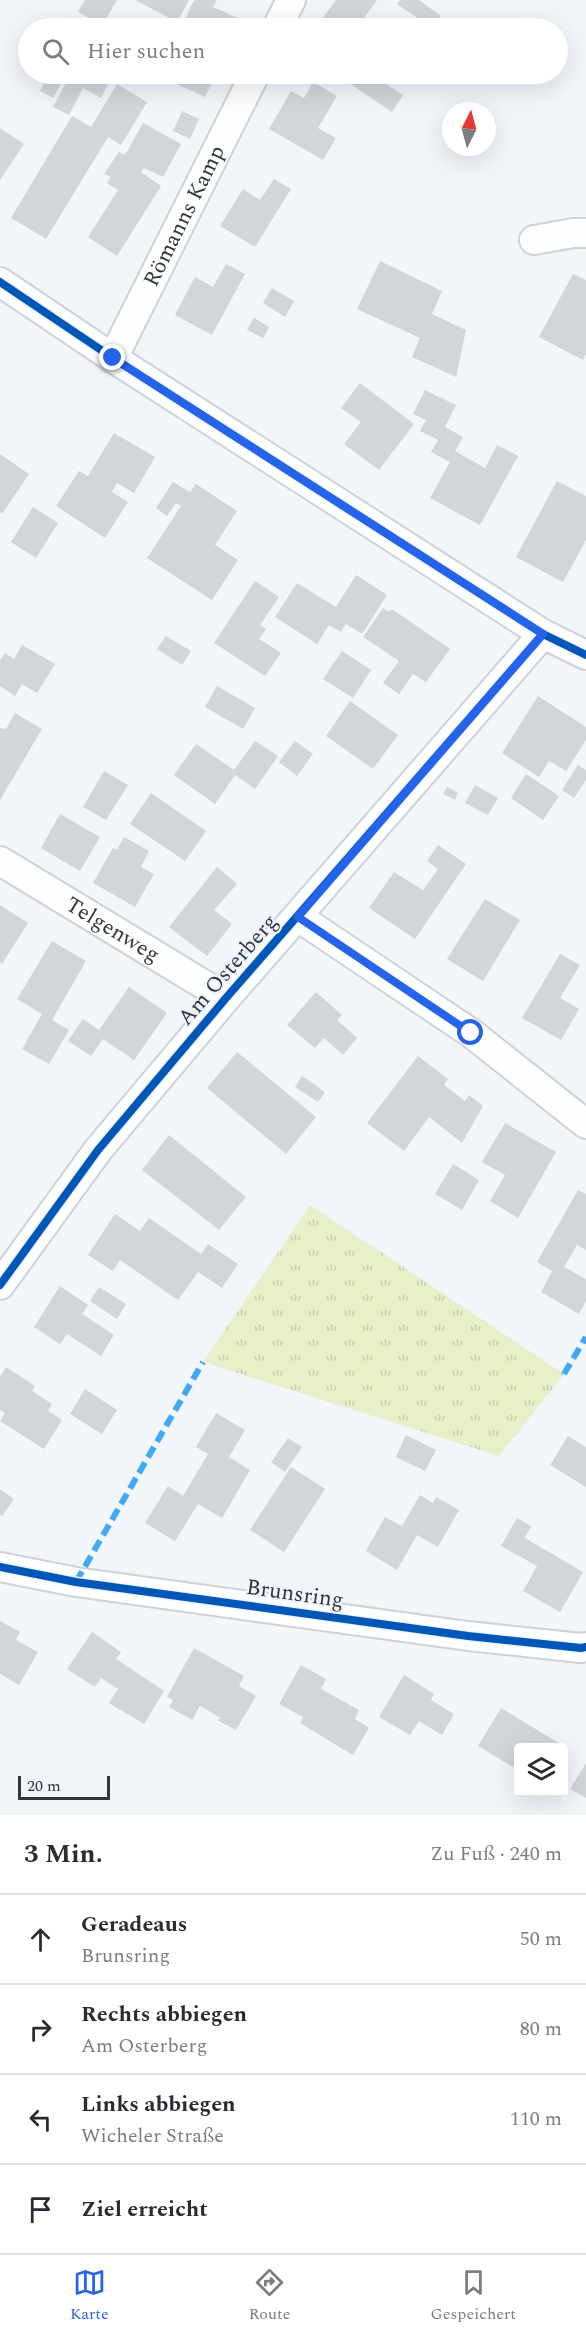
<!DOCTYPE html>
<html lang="de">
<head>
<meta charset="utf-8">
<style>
	:root { --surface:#fff; --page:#f2f2f3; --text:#2b2b33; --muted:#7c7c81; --line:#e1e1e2; --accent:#2563eb }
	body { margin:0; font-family:Spectral,serif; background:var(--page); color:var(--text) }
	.controls { position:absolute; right:18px; bottom:18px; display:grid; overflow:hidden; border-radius:6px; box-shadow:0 6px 24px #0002 }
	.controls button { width:54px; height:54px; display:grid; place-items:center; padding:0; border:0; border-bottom:2px solid var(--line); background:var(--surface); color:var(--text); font:30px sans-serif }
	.compass { position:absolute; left:442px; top:102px; width:54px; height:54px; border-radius:50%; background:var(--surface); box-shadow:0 6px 24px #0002; rotate:6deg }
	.scale { position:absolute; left:18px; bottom:15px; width:92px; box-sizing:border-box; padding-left:6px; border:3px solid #333639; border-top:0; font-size:16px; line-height:21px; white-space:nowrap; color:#333639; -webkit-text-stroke:4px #eef4fe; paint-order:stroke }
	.stop { position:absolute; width:18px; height:18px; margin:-14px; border:4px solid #2563eb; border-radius:50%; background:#fff }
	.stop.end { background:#2563eb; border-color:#fff; box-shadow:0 2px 6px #0008 }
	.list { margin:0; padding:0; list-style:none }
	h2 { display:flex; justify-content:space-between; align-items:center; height:78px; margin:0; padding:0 24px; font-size:26px }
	h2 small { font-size:20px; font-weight:400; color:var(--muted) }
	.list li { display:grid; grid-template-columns:39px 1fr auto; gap:18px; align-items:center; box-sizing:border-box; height:90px; padding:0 24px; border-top:2px solid var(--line) }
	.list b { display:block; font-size:22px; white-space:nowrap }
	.list p { margin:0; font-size:20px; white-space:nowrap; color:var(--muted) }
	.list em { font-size:20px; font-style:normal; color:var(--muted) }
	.icon { flex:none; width:33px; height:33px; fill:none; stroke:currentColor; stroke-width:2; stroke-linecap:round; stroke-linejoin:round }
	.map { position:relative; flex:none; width:586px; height:1815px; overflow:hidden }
	.search { position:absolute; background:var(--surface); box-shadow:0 6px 24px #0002; left:18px; right:18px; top:18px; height:66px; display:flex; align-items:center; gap:15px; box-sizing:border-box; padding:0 21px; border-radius:33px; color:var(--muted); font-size:22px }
	.sheet { height:438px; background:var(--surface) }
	nav { display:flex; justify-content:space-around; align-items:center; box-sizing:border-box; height:84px; border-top:2px solid var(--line); background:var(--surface); font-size:16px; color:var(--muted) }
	nav a { display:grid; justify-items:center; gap:3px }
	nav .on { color:var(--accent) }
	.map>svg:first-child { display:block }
</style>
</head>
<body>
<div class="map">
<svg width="586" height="1815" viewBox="0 0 586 1815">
	<defs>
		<pattern id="grass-tufts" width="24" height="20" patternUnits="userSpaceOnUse" patternTransform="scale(1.5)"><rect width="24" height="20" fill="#e8f0c9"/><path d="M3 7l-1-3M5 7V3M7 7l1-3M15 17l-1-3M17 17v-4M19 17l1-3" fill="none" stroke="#c7cead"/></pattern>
	</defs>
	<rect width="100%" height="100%" fill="#f2f5fa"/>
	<polygon fill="url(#grass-tufts)" points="310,1205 564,1374 499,1456 203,1362"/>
	<g fill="#d2d5d9">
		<polygon points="85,0 117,0 101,28 84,28 89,18 78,12"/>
		<polygon points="135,0 189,0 177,22"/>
		<polygon points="194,0 217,0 213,7 240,19 236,28 187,28 182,26"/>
		<polygon points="336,0 377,0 357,28 327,28 319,23"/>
		<polygon points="400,0 419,0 441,16 432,28 397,4"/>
		<polygon points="49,74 66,74 53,98 40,91"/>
		<polygon points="80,74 113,74 101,98 83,88 69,115 53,107 70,75 77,79"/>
		<polygon points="169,74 216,74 205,97 166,79"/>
		<polygon points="355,74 370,74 403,95 392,112 349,83"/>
		<polygon points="313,82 337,96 318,128 336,138 323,160 269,129 291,91 304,98"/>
		<polygon points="117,84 147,102 121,145 108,137 46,239 11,218 72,116 91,127"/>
		<polygon points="182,111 199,119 190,139 173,131"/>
		<polygon points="143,123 181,144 163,177 144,168 141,172 161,186 117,256 88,237 118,190 107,183 111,177 104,174 119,152 125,155"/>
		<polygon points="0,128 24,144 0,180"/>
		<polygon points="274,179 291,189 255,247 220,226 243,189 260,200"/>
		<polygon points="380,261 442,291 432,314 466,330 456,377 412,357 420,338 357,309"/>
		<polygon points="226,264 245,274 212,335 175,315 195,277 213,287"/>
		<polygon points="573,274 586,280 586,354 583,360 539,337"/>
		<polygon points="272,288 294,301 285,317 263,303"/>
		<polygon points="254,318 269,327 263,338 247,330"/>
		<polygon points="360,383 414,424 379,470 344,444 361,422 341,408"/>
		<polygon points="425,390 456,405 445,427 463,437 455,451 485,468 497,445 518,456 480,525 430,498 450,462 431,452 438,440 420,431 426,420 413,414"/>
		<polygon points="114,433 155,457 134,493 117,483 112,492 128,502 105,538 56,506 79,471 88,476"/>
		<polygon points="0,454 29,474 2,514 0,512"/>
		<polygon points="557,481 586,496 586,540 563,582 516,557"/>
		<polygon points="173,482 190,492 196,484 237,511 215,545 238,560 212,600 147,558 181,506 176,503 167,516 156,508"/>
		<polygon points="33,507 58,523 36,558 11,542"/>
		<polygon points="356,575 387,595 362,634 346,624 341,632 329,625 317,644 275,617 297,583 336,607"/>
		<polygon points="255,581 279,597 260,625 266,629 259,639 281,653 265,676 214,643"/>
		<polygon points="383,608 389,612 392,609 450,649 426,682 413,674 399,694 383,683 399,661 363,637"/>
		<polygon points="166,636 191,651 182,665 157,649"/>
		<polygon points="22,645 55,664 37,693 22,684 15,696 0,686 0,660 5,653 14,659"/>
		<polygon points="342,651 371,670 353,698 323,679"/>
		<polygon points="217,686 255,708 243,729 205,707"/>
		<polygon points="538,696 586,727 586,740 566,771 549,761 539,777 502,753"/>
		<polygon points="350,701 398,735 373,769 326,736"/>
		<polygon points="15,713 42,729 0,800 0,728 6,729"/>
		<polygon points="255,741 278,756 255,789 235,775 215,804 174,775 196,744 234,770"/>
		<polygon points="295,741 313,754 297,776 279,762"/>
		<polygon points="578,765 586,770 586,780 574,798 562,790"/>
		<polygon points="104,771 128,785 106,820 83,807"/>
		<polygon points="526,774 559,796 543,820 511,798"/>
		<polygon points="475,785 498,798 488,815 465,803"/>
		<polygon points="447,787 458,793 455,800 443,794"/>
		<polygon points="151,793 206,831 185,861 130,824"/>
		<polygon points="60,814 100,837 80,871 41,848"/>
		<polygon points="124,837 149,851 141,867 154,874 135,907 93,883 113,848 117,850"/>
		<polygon points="438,845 466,864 415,939 369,908 394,872 423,890 438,869 427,861"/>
		<polygon points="217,867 237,884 214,910 232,924 207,956 169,927"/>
		<polygon points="485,899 520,920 483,981 447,959"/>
		<polygon points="0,905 28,923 2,964 0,962"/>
		<polygon points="52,941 86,961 52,1020 69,1030 49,1064 22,1049 42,1014 17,999"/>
		<polygon points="560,954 580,965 560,998 579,1009 561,1040 522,1018"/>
		<polygon points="129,987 167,1013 134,1060 103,1039 91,1056 68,1041 83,1019 99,1030"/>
		<polygon points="316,992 342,1015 337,1020 357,1038 343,1055 324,1038 315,1048 287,1025"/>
		<polygon points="237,1052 316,1117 286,1154 207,1088"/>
		<polygon points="418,1056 448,1079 444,1085 465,1101 469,1095 483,1106 462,1143 429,1117 404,1151 367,1123"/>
		<polygon points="302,1076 325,1092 318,1102 295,1087"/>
		<polygon points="505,1123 556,1152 518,1218 490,1201 505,1175 482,1162"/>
		<polygon points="169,1135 246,1197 219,1230 142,1170"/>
		<polygon points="453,1164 479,1180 462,1210 435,1194"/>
		<polygon points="578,1190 586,1194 586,1250 577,1245 564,1267 586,1279 586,1301 579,1314 541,1292 552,1271 537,1262"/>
		<polygon points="115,1214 140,1231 149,1218 201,1254 208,1244 238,1264 222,1288 198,1272 178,1300 120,1260 113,1271 88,1255"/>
		<polygon points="60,1286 88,1305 82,1314 114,1335 101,1356 67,1334 60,1344 34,1327"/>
		<polygon points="99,1287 126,1304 117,1319 90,1301"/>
		<polygon points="6,1367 35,1386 32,1391 52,1404 48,1411 62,1420 44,1449 0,1421 5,1413 0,1410 0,1377"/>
		<polygon points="85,1389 117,1410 102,1434 70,1414"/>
		<polygon points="216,1413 245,1430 229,1457 250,1470 222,1518 198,1504 175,1541 145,1523 168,1486 183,1496 208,1454 196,1447"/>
		<polygon points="406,1435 436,1450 425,1471 396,1457"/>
		<polygon points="568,1436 586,1447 586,1487 550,1465"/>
		<polygon points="288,1438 302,1447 285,1472 271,1462"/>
		<polygon points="291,1467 325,1489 284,1552 250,1530"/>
		<polygon points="0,1489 14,1499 2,1516 0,1515"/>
		<polygon points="420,1495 433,1503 436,1497 459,1510 438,1547 417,1535 397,1570 366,1551 385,1517 402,1526"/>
		<polygon points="517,1518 531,1526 525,1538 583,1572 560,1612 523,1591 537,1566 501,1546"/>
		<polygon points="0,1621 20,1632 16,1640 38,1652 19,1685 0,1674"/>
		<polygon points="92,1632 121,1652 116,1659 164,1691 144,1724 109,1703 118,1689 101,1678 95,1687 67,1669"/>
		<polygon points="194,1648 244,1676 239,1686 256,1696 236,1730 217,1720 221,1718 200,1706 192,1720 169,1707 173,1700 167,1697"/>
		<polygon points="301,1665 326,1679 321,1689 359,1710 355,1719 369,1728 353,1755 300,1723 303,1717 279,1704"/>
		<polygon points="404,1675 434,1694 431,1700 454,1714 442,1735 419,1721 410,1735 379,1717"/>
		<polygon points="501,1708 567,1748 564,1754 564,1748 518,1748 518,1770 478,1746"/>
		<polygon points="586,1763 586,1798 570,1789"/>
	</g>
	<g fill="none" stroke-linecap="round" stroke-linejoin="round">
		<g stroke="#d0d2d6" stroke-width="32">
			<g id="minor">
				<polyline points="277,28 291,0"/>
				<polyline points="534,240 573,233 586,233"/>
				<polyline points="0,282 113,358 543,634 586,655"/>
				<path id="s1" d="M113,358L255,74"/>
				<path id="s2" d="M0,861L226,998"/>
				<polyline points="298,917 471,1033 586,1124"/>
				<polyline points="0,1285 98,1150 226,998 543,634"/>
				<polyline points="0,1567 76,1582 468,1636 581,1648 586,1647"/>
			</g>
		</g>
		<use href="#minor" stroke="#fdfefe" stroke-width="28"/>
		<g stroke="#3fa9f5" stroke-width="6" stroke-dasharray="12 6" stroke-linecap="butt">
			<polyline points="564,1374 586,1337"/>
			<polyline points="76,1582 203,1362"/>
		</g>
		<g stroke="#eef4fe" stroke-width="11">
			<g id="cycleway">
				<polyline points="0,282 113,358 543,634 586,655"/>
				<polyline points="0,1285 98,1150 226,998 543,634"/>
				<polyline points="0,1567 76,1582 468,1636 581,1648 586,1647"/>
			</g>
		</g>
		<use href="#cycleway" stroke="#0057b8" stroke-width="8"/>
	</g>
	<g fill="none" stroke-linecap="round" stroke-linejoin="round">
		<polyline stroke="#2563eb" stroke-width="8" points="113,358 543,634 298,917 471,1033"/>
	</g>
	<g text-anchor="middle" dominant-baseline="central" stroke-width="4.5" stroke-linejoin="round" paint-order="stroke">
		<g font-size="22" fill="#333639" stroke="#eef4fe">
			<text stroke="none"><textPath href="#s1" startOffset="159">Römanns Kamp</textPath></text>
			<text stroke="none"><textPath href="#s2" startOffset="132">Telgenweg</textPath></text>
			<text transform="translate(228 970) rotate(-49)">Am Osterberg</text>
			<text transform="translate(295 1594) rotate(8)">Brunsring</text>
		</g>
	</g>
</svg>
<div class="controls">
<button><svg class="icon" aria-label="layers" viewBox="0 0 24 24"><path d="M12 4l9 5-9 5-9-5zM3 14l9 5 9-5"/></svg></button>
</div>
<svg class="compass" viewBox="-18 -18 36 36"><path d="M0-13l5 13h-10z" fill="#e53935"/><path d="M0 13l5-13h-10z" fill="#7c7c81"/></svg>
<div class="scale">20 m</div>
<div class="stop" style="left:471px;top:1033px"></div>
<div class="stop end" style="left:113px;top:358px"></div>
<div class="search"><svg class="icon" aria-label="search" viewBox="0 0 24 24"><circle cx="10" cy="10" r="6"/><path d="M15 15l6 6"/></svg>Hier suchen</div>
</div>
<section class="sheet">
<h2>3 Min.<small>Zu Fuß · 240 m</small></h2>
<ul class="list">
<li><svg class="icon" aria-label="ahead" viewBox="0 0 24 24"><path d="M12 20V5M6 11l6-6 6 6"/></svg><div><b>Geradeaus</b><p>Brunsring</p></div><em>50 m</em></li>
<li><svg class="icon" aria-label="right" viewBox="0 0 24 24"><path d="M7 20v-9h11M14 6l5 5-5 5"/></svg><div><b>Rechts abbiegen</b><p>Am Osterberg</p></div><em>80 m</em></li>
<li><svg class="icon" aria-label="left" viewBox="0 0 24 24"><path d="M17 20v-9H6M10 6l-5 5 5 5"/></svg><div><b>Links abbiegen</b><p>Wicheler Straße</p></div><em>110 m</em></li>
<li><svg class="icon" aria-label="arrive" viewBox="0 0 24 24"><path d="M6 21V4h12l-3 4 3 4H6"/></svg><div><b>Ziel erreicht</b></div></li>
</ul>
</section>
<nav>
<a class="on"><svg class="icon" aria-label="map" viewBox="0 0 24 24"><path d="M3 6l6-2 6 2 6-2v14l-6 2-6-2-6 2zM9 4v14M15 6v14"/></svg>Karte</a>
<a><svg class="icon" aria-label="directions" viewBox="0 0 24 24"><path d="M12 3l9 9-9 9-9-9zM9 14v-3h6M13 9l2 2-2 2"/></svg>Route</a>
<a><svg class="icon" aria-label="saved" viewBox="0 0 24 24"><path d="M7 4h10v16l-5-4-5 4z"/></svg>Gespeichert</a>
</nav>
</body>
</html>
